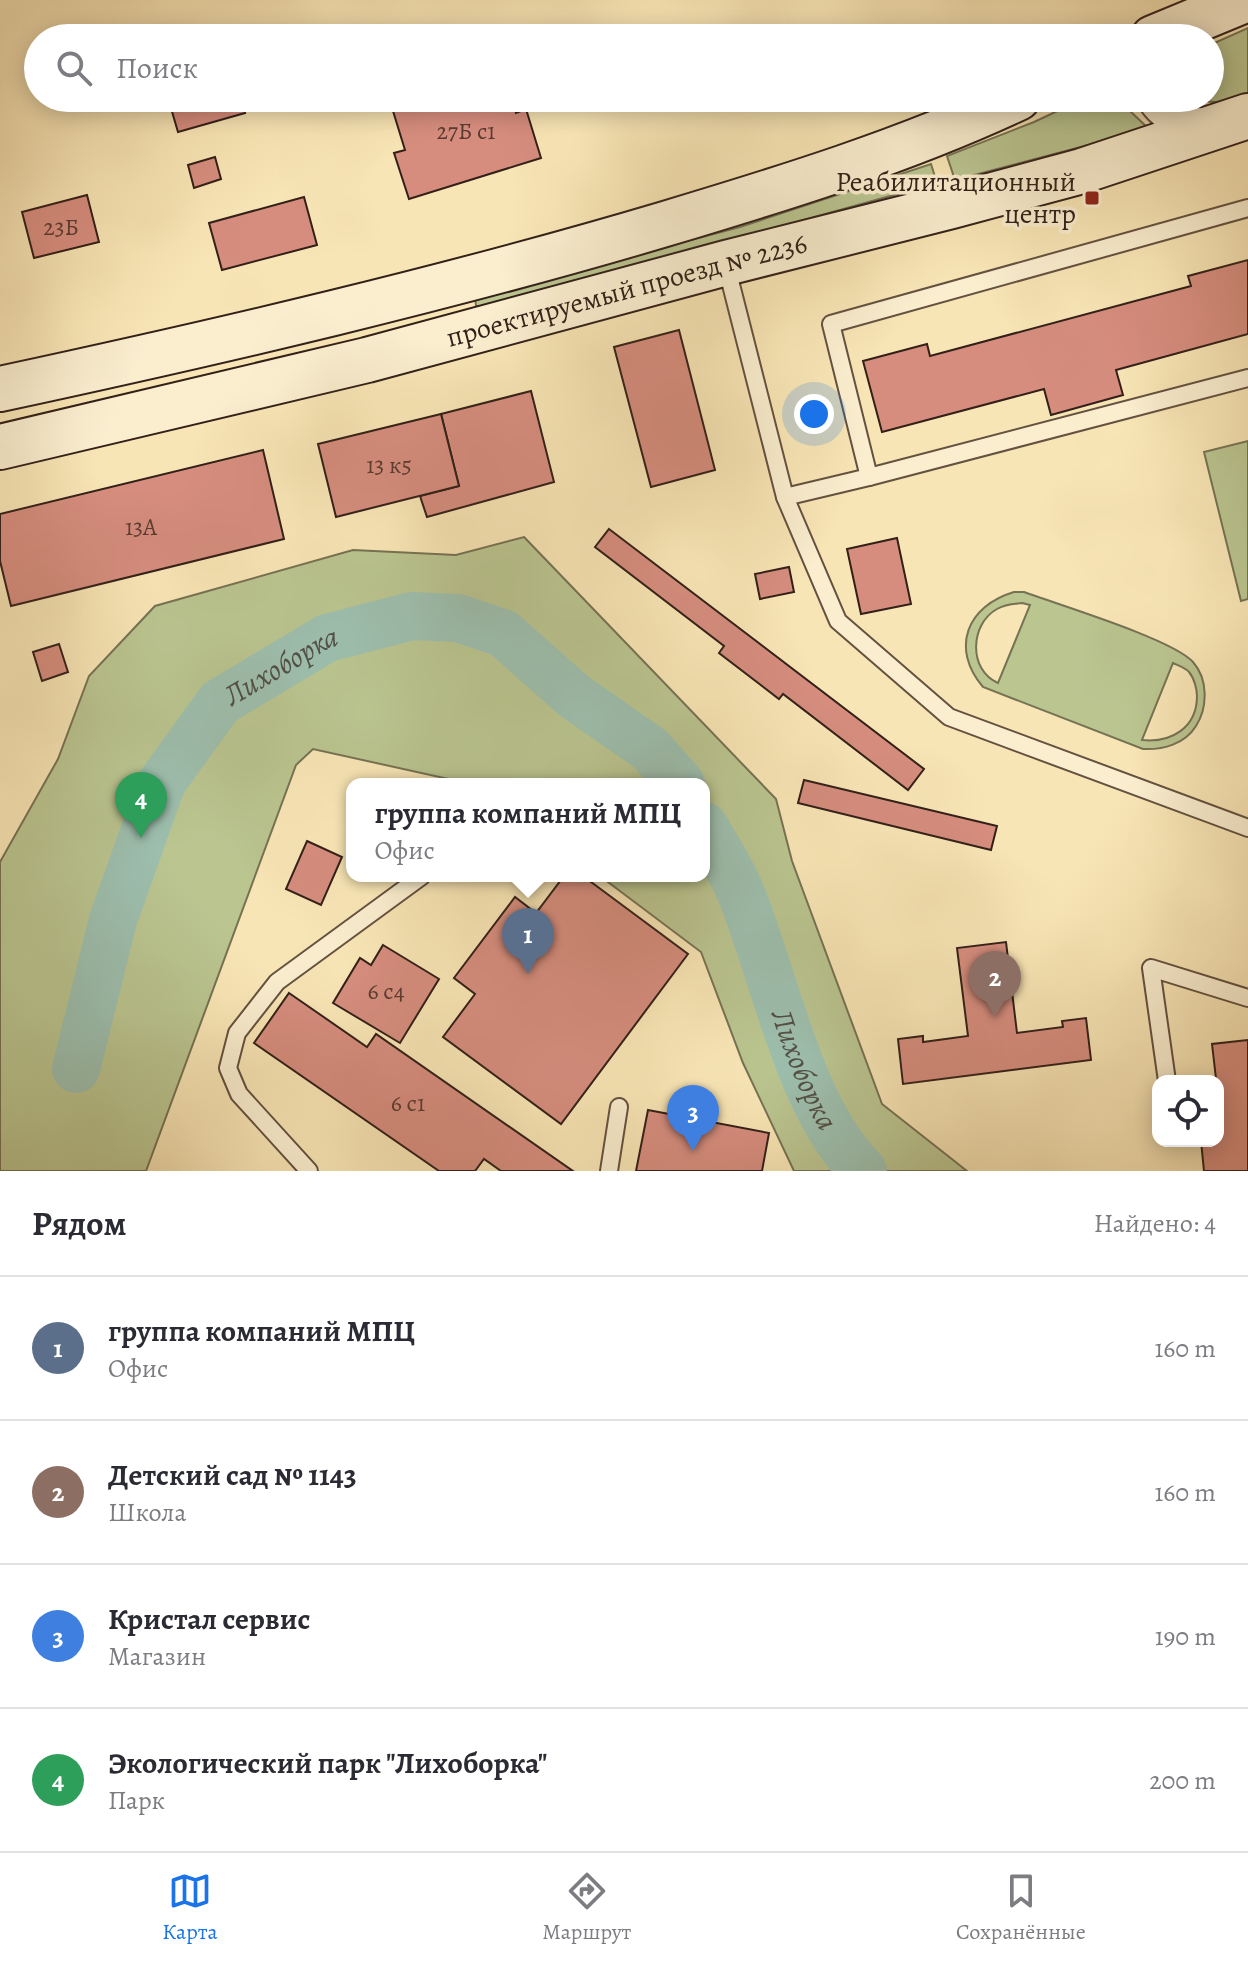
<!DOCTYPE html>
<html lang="ru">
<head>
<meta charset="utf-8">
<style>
	:root { --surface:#fff; --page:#f7f7f7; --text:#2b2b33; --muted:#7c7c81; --line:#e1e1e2; --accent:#1a73e8 }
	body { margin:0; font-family:Alegreya,serif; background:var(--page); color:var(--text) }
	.controls { position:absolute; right:24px; bottom:24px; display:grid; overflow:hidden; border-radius:16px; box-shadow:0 4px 20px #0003 }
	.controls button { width:72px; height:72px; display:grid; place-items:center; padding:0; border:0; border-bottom:2px solid var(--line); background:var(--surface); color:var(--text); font:40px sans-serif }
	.you { position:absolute; left:814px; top:414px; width:28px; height:28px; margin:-20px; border:6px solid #fff; border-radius:50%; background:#1a73e8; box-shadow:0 0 0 12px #1a73e833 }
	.badge { display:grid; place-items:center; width:52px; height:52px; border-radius:50%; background:var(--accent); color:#fff; font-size:26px; font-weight:700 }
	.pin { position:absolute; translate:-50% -66px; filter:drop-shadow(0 2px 4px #0008) }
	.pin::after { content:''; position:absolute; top:42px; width:28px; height:24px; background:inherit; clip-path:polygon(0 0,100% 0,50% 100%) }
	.popup { position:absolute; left:346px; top:778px; width:364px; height:104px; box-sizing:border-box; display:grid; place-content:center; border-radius:16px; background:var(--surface); filter:drop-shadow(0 2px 6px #0005); font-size:26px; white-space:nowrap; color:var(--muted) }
	.popup b { font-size:30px; color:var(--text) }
	.popup::after { content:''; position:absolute; left:50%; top:100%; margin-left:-16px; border:16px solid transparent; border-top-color:var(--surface) }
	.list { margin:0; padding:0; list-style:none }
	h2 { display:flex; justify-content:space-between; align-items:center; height:104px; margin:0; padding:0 32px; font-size:34px }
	h2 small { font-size:26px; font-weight:400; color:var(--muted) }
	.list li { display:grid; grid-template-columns:52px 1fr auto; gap:24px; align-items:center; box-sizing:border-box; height:144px; padding:0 32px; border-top:2px solid var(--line) }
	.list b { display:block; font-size:30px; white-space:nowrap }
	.list p { margin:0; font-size:26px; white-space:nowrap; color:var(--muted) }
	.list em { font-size:26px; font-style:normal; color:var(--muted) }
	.icon { flex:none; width:44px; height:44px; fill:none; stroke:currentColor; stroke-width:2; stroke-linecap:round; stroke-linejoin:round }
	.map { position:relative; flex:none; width:1248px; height:1171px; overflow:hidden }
	.search { position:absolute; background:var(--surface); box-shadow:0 4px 20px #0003; left:24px; right:24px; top:24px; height:88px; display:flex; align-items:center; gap:20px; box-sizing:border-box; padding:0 28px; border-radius:44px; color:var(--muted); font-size:30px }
	.sheet { height:680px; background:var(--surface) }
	nav { display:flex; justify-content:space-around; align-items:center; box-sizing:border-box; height:112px; border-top:2px solid var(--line); background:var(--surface); font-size:22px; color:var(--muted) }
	nav a { display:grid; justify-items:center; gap:4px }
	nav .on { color:var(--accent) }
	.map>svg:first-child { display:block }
</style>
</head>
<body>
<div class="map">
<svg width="1248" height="1171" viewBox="0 0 1248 1171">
	<rect width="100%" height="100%" fill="#f8e5b5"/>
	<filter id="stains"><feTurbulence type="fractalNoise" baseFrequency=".0025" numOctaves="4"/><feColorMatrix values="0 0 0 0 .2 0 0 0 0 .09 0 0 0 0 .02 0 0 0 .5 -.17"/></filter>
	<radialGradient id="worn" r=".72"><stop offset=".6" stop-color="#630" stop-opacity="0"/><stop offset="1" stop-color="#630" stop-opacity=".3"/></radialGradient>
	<g fill="#bac590" stroke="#767254" stroke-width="2" fill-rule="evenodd">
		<path d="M1248,28V99C1226,102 1208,104 1186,98H1210V45Z"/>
		<polygon points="1085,98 1126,98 1131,112 1149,129 955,180 947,156 1034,122"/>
		<polygon points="931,164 937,183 631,268 483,306 476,306 475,297 740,227"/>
		<polygon points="1248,441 1248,599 1241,601 1204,452"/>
		<polygon points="524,537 776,799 792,861 882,1104 967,1171 794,1171 743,1063 701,952 600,876 704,876 704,784 471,784 313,749 296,765 146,1171 0,1171 0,862 58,759 89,676 155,606 353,550 456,555"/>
		<path d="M1014,592H1024C1059,605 1172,639 1193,662C1208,679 1208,707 1196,726C1185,744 1163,750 1143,749L983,687C950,648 967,606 1014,592ZM1022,603L1030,605L998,683C968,670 970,624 997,609C1005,604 1013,604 1022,603ZM1173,663C1177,665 1186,668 1189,672C1194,678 1197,689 1197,696C1197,728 1171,743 1142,740Z"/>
	</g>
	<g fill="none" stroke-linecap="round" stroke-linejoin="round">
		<g stroke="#9dbfae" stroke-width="48">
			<path id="s1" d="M704,826C716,847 730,868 740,891C775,976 798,1106 863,1171"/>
			<path id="s2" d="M76,1069L113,920L162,782L220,702L327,638L412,616L458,618L503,633L574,696L650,749L681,784"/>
		</g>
	</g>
	<g fill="#d68d7e" stroke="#322019" stroke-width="2">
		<polygon points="489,26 492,38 450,38"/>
		<polygon points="168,98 241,98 245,113 178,132"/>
		<polygon points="389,98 511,98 516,113 526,109 541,158 409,199 394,153 405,150"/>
		<polygon points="215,157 221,179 194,188 188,165"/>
		<polygon points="87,195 99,242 34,258 22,212"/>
		<polygon points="304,197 317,245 222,270 209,223"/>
		<polygon points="1248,260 1248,334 1116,370 1123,395 1051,415 1044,389 882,432 863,361 927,344 930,356 1191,286 1188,276"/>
		<polygon points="679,330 715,470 651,487 614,347"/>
		<polygon points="531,391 554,482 427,517 420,496 459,486 441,414"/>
		<polygon points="441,414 459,486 336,517 318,444"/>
		<polygon points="263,450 284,539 11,606 0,561 0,514"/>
		<polygon points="609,529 924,769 908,790 783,694 779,699 719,653 724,646 595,547"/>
		<polygon points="897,538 911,604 861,614 847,549"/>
		<polygon points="789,567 794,592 760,599 755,574"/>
		<polygon points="59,644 68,672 42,681 33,652"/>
		<polygon points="804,780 997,826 991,850 798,803"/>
		<polygon points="307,841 342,857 321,905 286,889"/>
		<polygon points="564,876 583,876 688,954 561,1124 443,1037 475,994 454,978 515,897 536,913"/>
		<polygon points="1006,942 1017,1033 1063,1027 1062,1021 1086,1018 1091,1060 903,1084 898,1039 923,1036 923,1042 968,1036 957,948"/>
		<polygon points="383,945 439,979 400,1043 333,1003 360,958 371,965"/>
		<polygon points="289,993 367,1047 376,1034 573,1171 501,1171 484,1159 475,1171 439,1171 254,1043"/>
		<polygon points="1248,1040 1248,1171 1204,1171 1201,1141 1218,1141 1218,1123 1221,1122 1212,1044"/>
		<polygon points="648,1110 769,1133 762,1171 636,1171"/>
	</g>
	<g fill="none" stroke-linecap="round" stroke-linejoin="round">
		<g stroke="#645140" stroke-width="20">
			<g id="lane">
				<polyline points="1248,208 831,324 869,477 1248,378"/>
				<polyline points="726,265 785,497 838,621 949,717 1248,828"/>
				<polyline points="785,497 869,477"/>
				<polyline points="1167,1081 1151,968 1248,998"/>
				<polyline points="309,1171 239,1094 228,1068 237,1033 277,982 422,876"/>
				<polyline points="609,1171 619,1107"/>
			</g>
		</g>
		<g stroke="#645140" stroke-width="36">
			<path id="street" d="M1153,98C1166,120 1188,124 1212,126"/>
		</g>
		<g stroke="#322019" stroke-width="48">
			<g id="secondary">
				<polyline points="1153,38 1245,0"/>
				<path d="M0,389C223,341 446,289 665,224C785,188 905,151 1018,98"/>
				<path id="s3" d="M0,447L367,360L726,263L952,206L1082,171L1248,116"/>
			</g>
		</g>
		<use href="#lane" stroke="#faeecf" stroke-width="16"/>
		<use href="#street" stroke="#faeecf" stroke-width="32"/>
		<use href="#secondary" stroke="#faeecf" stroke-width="44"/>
	</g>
	<rect fill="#8f2418" stroke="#faeecf" stroke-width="3" x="1084" y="190" width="16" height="16" rx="4"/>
	<g text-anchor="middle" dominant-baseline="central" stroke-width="7" stroke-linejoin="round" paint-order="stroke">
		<g font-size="24" fill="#5b3b32">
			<text x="466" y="131">27Б с1</text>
			<text x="61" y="227">23Б</text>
			<text x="389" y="465">13 к5</text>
			<text x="141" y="527">13А</text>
			<text x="386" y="991">6 с4</text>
			<text x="408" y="1103">6 с1</text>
		</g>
		<g font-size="28" fill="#322019" stroke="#faeecf" text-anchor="end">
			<text x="1076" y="182">Реабилитационный<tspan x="1076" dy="32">центр</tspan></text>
		</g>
		<g font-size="28" fill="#322019" stroke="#faeecf">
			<text stroke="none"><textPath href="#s3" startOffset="646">проектируемый проезд № 2236</textPath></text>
		</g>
		<g font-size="30" font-style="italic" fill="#525046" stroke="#faeecf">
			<text stroke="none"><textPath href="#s2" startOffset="470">Лихоборка</textPath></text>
			<text stroke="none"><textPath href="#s1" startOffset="264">Лихоборка</textPath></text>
		</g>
	</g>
	<rect width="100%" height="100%" filter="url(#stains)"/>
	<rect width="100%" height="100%" fill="url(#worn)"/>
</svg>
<div class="controls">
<button><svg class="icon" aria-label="locate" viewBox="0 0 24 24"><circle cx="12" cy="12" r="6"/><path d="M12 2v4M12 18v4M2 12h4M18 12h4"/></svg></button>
</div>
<div class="you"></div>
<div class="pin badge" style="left:528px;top:974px;background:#5c6f8a">1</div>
<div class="popup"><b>группа компаний МПЦ</b>Офис</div>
<div class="pin badge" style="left:995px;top:1017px;background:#8d6e63">2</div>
<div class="pin badge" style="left:693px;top:1151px;background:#3f7fe0">3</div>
<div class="pin badge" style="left:141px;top:838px;background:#2e9e5b">4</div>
<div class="search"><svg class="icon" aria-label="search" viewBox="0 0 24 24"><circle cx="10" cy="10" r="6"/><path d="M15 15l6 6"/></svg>Поиск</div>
</div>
<section class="sheet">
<h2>Рядом<small>Найдено: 4</small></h2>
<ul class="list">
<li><span class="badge" style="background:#5c6f8a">1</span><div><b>группа компаний МПЦ</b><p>Офис</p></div><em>160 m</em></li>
<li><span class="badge" style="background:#8d6e63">2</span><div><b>Детский сад № 1143</b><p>Школа</p></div><em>160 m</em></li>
<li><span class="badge" style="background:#3f7fe0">3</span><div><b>Кристал сервис</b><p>Магазин</p></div><em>190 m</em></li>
<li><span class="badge" style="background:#2e9e5b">4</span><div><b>Экологический парк &quot;Лихоборка&quot;</b><p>Парк</p></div><em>200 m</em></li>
</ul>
</section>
<nav>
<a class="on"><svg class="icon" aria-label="map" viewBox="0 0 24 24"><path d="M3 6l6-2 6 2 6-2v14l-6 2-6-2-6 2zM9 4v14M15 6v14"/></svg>Карта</a>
<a><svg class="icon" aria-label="directions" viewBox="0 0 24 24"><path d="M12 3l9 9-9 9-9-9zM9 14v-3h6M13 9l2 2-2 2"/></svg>Маршрут</a>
<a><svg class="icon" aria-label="saved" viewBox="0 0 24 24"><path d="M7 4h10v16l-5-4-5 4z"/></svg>Сохранённые</a>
</nav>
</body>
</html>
